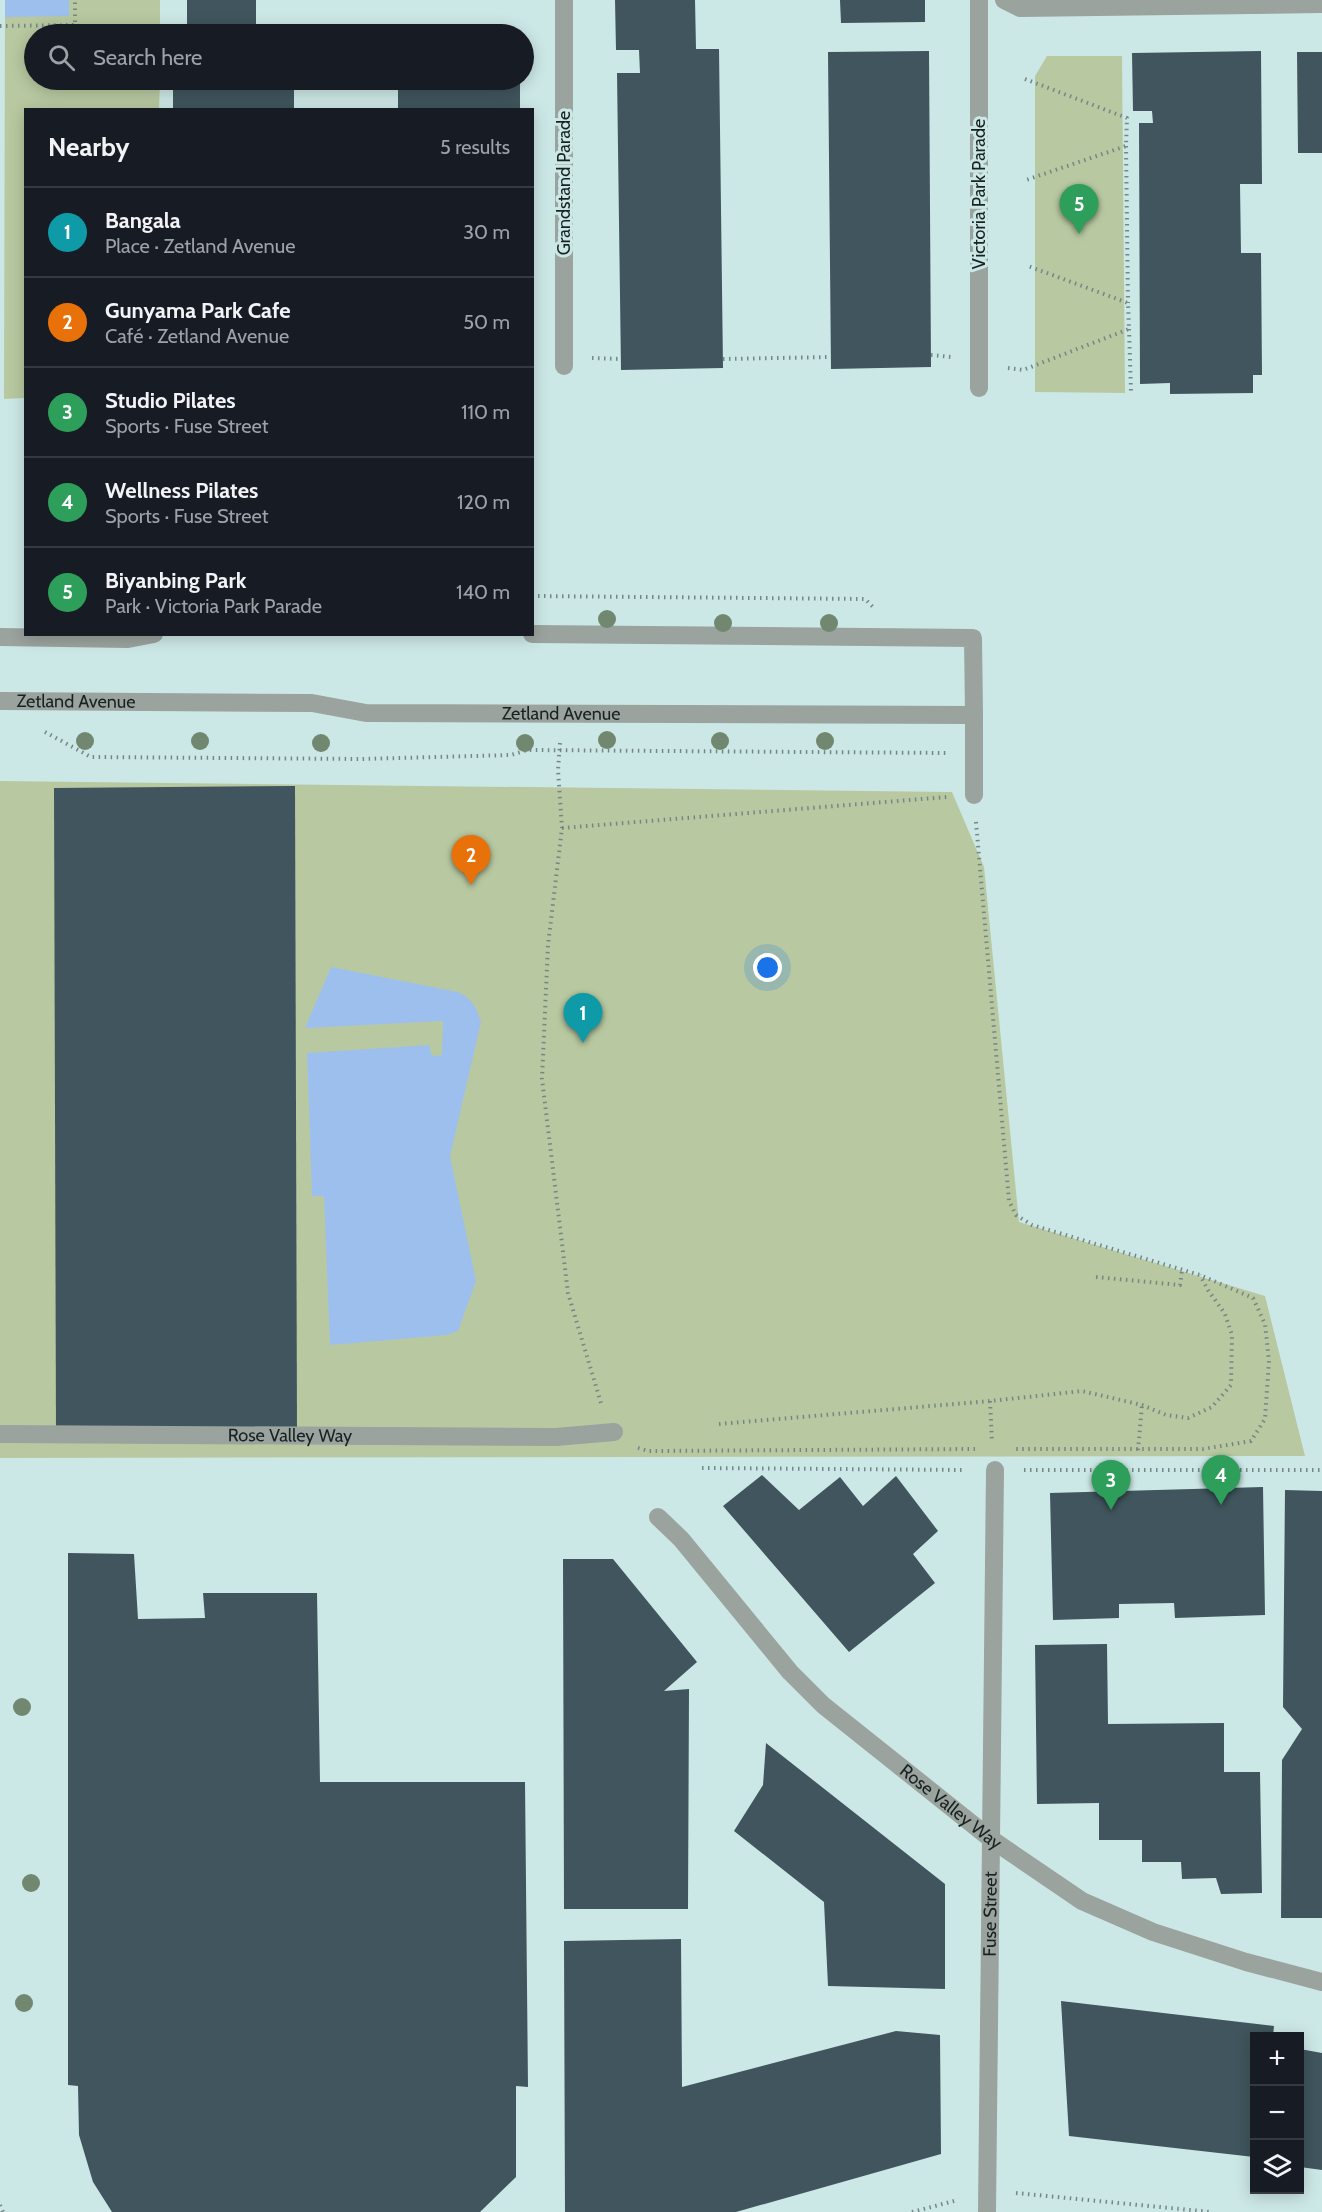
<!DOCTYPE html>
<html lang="en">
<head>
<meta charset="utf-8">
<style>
	:root { --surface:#171b24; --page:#242831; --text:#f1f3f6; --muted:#9ea1a6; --line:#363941; --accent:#7c3aed }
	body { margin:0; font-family:Cabin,sans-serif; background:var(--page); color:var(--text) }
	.controls { position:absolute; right:18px; bottom:18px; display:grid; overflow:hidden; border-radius:0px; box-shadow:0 3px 15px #0003 }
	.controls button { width:54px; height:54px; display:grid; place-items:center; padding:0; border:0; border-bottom:2px solid var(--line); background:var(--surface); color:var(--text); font:30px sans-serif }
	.you { position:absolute; left:768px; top:968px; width:21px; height:21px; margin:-15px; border:4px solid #fff; border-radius:50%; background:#1a73e8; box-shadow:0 0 0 9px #1a73e833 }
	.badge { display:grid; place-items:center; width:39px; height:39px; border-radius:50%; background:var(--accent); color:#fff; font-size:20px; font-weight:700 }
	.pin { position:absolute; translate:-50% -50px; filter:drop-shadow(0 2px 3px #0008) }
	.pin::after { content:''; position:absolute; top:32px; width:21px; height:18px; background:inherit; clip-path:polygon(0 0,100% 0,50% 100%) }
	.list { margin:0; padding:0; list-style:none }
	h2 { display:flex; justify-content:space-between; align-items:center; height:78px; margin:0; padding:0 24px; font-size:26px }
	h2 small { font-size:20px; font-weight:400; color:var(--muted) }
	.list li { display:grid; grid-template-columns:39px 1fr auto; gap:18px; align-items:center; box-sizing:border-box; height:90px; padding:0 24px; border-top:2px solid var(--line) }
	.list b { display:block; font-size:22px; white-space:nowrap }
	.list p { margin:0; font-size:20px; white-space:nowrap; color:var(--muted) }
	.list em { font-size:20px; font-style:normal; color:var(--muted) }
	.icon { flex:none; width:33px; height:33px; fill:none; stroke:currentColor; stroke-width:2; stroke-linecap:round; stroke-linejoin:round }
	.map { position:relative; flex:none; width:1322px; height:2212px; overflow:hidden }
	.search { position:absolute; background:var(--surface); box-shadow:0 3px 15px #0003; left:24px; top:24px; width:510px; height:66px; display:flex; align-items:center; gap:15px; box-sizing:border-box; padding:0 21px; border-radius:33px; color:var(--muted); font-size:22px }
	.panel { position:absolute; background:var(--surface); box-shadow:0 3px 15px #0003; left:24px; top:108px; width:510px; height:528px; border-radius:0px }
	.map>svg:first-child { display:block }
</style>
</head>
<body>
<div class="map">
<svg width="1322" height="2212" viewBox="0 0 1322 2212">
	<rect width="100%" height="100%" fill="#cce8e6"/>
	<g fill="#b8c9a1">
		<polygon points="5,0 160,0 160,34 34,34 34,80 160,80 159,109 26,110 25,398 4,399"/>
		<polygon points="1047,56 1122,56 1125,393 1035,392 1035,76"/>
		<polygon points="0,781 952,792 984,867 1019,1222 1265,1296 1305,1456 0,1458"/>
	</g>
	<g fill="#9dbfee">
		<polygon points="5,0 69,0 69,16 5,17"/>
		<path d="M331,967L458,992C473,999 476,1007 481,1022L450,1156L476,1281L458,1331L447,1335L330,1345L324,1196H312L307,1053L429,1045L432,1056L442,1055L443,1021L305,1028Z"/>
	</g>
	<g fill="#40555d">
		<rect x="187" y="0" width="69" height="34"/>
		<polygon points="615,0 695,0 696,49 719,49 723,368 621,370 617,73 640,73 639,50 616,50"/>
		<polygon points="840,0 925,0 925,22 841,23"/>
		<polygon points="929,51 931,367 831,369 828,52"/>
		<polygon points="1261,51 1262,184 1240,184 1241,253 1261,253 1262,375 1253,375 1253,393 1170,394 1170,383 1140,384 1139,123 1153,123 1152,111 1133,111 1132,53"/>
		<polygon points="1297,52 1322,52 1322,153 1298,153"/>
		<polygon points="188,80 294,80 294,110 173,110 173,83 188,83"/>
		<rect x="398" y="80" width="122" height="30"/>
		<polygon points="295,786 297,1433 56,1434 54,788"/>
		<polygon points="762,1475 799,1510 840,1477 863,1506 896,1476 938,1531 913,1554 935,1583 849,1652 723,1506"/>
		<polygon points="1263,1487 1265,1615 1175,1618 1174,1603 1119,1604 1119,1618 1053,1620 1050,1493"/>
		<polygon points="1285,1490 1322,1491 1322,1918 1281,1918 1282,1760 1302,1729 1283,1707"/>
		<polygon points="68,1553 134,1554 138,1619 205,1618 203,1593 317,1593 320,1782 525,1782 528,2087 516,2086 516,2177 480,2212 112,2212 93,2182 79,2135 78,2086 68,2085"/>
		<polygon points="563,1559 613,1559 697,1662 664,1691 689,1689 688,1909 564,1909"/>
		<polygon points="1107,1644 1108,1724 1224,1723 1224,1772 1260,1772 1262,1893 1221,1894 1216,1878 1182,1879 1181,1862 1142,1862 1142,1840 1099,1840 1099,1803 1037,1804 1035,1645"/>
		<polygon points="766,1743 945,1884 945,1989 828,1986 824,1902 734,1831 763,1785"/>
		<polygon points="681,1939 682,2087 896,2031 940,2035 941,2154 736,2212 565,2212 564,1941"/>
		<polygon points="1061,2001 1274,2026 1273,2036 1254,2036 1254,2157 1069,2136"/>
		<polygon points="1300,2049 1322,2053 1322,2170 1300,2167"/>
	</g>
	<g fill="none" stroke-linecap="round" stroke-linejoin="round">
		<g stroke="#748786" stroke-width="4" stroke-dasharray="1.5 4.5" stroke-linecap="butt">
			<polyline points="0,26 75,25 75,0"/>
			<polyline points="1025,79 1127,118 1126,146 1026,180"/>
			<polyline points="1126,146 1128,303"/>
			<polyline points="1129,329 1131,391"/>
			<polyline points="931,355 951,357"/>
			<polyline points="592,358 621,359"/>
			<polyline points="723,359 831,357"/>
			<polyline points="1008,368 1023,370 1129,329 1128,303 1028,266"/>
			<polyline points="532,596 865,599 873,607"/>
			<polyline points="45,732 91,757 362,759 511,755 527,750 946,753"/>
			<polyline points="560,743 558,770 562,828 548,945 542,1079 568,1293 601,1403"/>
			<polyline points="976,822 1009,1201 1016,1215 1032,1225 1200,1275 1253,1298 1265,1324 1269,1361 1265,1419 1251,1441 1203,1449 1016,1449"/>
			<polyline points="562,828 947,797"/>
			<polyline points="1096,1277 1180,1285 1182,1270"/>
			<polyline points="990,1401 992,1442"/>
			<polyline points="719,1424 990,1401 1082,1391 1142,1405 1166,1415 1188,1418 1212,1407 1231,1385 1232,1335 1225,1314 1208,1290 1200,1275"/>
			<polyline points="638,1448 649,1451 975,1449"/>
			<polyline points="1138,1450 1142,1405"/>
			<polyline points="702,1468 965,1470"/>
			<polyline points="1024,1470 1322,1470"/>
			<polyline points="1016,2193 1211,2212"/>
			<polyline points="0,2205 3,2212"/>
			<polyline points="912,2212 958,2200"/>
		</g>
		<g stroke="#9aa39e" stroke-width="18">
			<polyline points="974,715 974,795"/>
			<path id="s1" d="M0,1434L556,1437L614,1432"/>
			<polyline points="991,1839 995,1470"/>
		</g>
		<g stroke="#9aa39e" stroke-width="18">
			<polyline points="564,0 564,366"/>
			<polyline points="1004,0 1020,8 1322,4"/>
			<polyline points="979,388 979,0"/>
			<polyline points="0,637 128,639 154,634"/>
			<path id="s2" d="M0,701L312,703L366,713L974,715L973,638L532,634"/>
			<path id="s3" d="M658,1517L681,1539L790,1672L823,1705L991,1839L1082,1901L1153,1932L1246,1962L1322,1982"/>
			<path id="s4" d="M987,2212L991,1839"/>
		</g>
	</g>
	<g fill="#728770">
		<circle cx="607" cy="619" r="9"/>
		<circle cx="723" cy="623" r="9"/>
		<circle cx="829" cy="623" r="9"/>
		<circle cx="607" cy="740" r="9"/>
		<circle cx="85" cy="741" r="9"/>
		<circle cx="200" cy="741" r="9"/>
		<circle cx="720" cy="741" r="9"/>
		<circle cx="825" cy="741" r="9"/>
		<circle cx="321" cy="743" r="9"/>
		<circle cx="525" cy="743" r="9"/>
		<circle cx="22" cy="1707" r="9"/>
		<circle cx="31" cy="1883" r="9"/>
		<circle cx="24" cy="2003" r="9"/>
	</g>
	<g text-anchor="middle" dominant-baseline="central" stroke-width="6" stroke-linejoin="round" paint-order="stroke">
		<g font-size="18" fill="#182222" stroke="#cce8e6">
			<text transform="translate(564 183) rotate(-90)">Grandstand Parade</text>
			<text transform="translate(979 194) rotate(-90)">Victoria Park Parade</text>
			<text stroke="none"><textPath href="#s2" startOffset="76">Zetland Avenue</textPath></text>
			<text stroke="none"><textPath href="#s2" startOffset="562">Zetland Avenue</textPath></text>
			<text stroke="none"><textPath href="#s1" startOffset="290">Rose Valley Way</textPath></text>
			<text stroke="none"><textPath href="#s3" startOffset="414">Rose Valley Way</textPath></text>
			<text stroke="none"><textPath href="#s4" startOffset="298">Fuse Street</textPath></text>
		</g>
	</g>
</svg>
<div class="controls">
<button>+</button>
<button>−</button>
<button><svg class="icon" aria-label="layers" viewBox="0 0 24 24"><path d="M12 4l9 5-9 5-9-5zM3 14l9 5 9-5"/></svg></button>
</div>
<div class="you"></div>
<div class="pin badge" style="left:583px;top:1043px;background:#0f9aa8">1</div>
<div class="pin badge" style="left:471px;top:885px;background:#e8710a">2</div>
<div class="pin badge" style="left:1111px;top:1510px;background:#2e9e5b">3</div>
<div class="pin badge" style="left:1221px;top:1505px;background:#2e9e5b">4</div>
<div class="pin badge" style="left:1079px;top:234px;background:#2e9e5b">5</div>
<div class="search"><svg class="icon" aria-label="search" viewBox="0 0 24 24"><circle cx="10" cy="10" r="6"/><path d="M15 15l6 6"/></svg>Search here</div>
<section class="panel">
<h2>Nearby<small>5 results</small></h2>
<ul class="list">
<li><span class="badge" style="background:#0f9aa8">1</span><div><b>Bangala</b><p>Place · Zetland Avenue</p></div><em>30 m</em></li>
<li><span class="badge" style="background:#e8710a">2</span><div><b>Gunyama Park Cafe</b><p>Café · Zetland Avenue</p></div><em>50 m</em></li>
<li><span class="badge" style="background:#2e9e5b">3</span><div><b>Studio Pilates</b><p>Sports · Fuse Street</p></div><em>110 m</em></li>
<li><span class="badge" style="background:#2e9e5b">4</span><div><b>Wellness Pilates</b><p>Sports · Fuse Street</p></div><em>120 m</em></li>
<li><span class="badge" style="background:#2e9e5b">5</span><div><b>Biyanbing Park</b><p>Park · Victoria Park Parade</p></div><em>140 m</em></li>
</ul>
</section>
</div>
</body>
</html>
